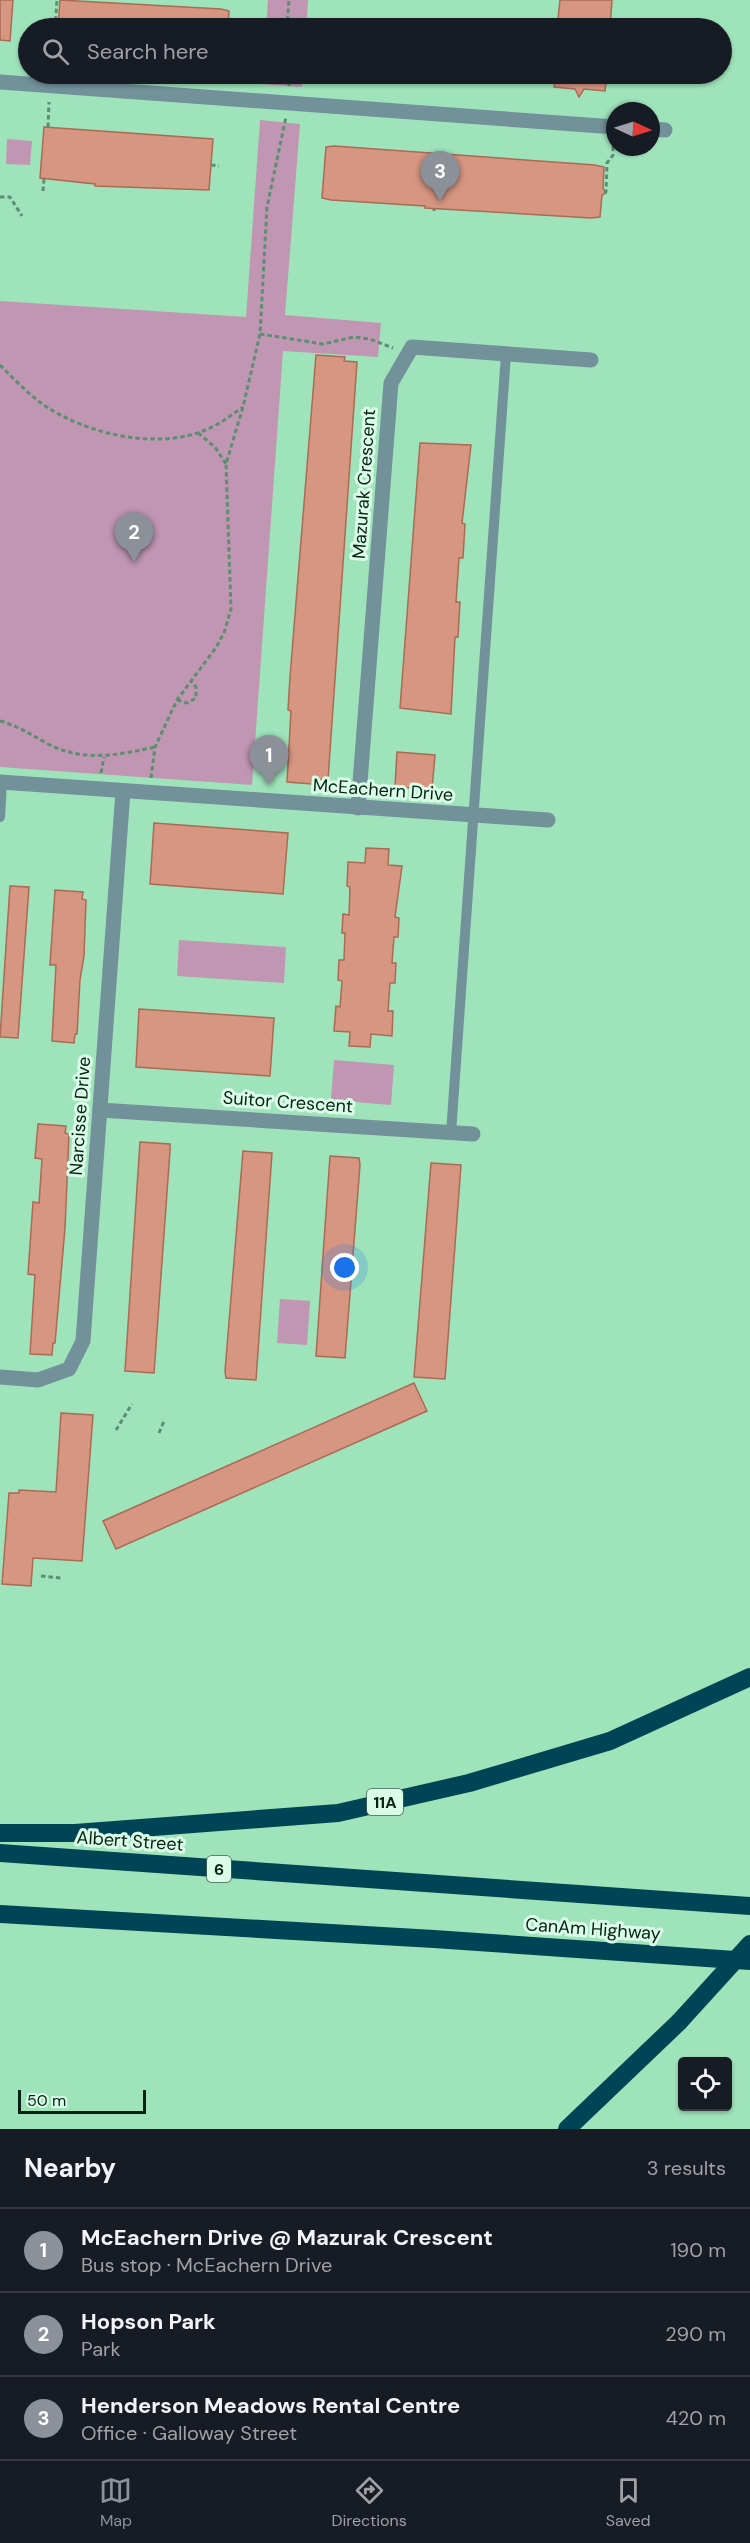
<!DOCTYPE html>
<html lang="en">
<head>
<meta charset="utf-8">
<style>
	:root { --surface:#171b24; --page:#20242c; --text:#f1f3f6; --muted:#9ea1a6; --line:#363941; --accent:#8c9099 }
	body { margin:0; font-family:"DM Sans",sans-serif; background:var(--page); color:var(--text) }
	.controls { position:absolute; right:18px; bottom:18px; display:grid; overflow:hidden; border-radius:6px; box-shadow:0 2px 4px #0004 }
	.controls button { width:54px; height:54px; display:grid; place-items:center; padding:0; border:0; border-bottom:2px solid var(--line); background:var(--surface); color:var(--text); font:30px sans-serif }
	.compass { position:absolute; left:606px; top:102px; width:54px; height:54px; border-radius:50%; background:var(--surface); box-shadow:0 2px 4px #0004; rotate:94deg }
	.scale { position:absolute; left:18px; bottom:15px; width:128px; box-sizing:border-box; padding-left:6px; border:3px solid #062214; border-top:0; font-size:16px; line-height:21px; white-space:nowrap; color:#062214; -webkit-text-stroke:4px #dafbe7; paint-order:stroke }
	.you { position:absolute; left:345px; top:1268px; width:21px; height:21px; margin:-15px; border:4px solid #fff; border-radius:50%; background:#1a73e8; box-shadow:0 0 0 9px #1a73e833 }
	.badge { display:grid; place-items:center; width:39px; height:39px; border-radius:50%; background:var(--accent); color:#fff; font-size:20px; font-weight:700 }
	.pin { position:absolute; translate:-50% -50px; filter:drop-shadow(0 2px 3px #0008) }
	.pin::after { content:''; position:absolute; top:32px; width:21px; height:18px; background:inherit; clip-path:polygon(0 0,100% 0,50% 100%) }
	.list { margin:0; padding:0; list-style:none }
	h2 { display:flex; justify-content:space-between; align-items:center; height:78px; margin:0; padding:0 24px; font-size:26px }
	h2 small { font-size:20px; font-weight:400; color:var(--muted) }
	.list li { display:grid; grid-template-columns:39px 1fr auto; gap:18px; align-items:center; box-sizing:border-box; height:84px; padding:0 24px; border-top:2px solid var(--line) }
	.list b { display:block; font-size:22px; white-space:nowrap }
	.list p { margin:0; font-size:20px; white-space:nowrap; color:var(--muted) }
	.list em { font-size:20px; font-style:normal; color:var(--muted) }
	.icon { flex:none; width:33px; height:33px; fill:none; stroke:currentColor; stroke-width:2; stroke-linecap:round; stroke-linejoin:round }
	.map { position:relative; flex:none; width:750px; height:2129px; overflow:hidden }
	.search { position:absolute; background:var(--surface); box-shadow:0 2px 4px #0004; left:18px; right:18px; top:18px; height:66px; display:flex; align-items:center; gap:15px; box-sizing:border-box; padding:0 21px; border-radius:33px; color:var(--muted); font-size:22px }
	.sheet { height:330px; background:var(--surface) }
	nav { display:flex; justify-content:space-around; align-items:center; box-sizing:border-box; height:84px; border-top:2px solid var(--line); background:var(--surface); font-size:16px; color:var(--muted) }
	nav a { display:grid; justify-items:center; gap:3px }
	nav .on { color:var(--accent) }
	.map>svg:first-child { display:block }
</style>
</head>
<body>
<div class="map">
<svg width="750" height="2129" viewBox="0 0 750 2129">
	<rect width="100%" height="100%" fill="#9fe3bb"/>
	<g fill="#c096b3">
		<polygon points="268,0 308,0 306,28 266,28"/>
		<polygon points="263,74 303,74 302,87 262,84"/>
		<polygon points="260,120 300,124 285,315 381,323 378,357 283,351 252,785 0,767 0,301 246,317"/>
		<polygon points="7,139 32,141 30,165 6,164"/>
		<polygon points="179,940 286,947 284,983 177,976"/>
		<polygon points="334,1060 394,1065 391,1105 331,1100"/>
		<polygon points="280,1299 310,1301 307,1345 277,1343"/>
	</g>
	<g fill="#d69682" stroke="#ab6a56" stroke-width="1.5">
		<polygon points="0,0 13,0 10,41 0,40"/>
		<polygon points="60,0 221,9 229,11 228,28 58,28"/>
		<polygon points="560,0 612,0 610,28 557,28"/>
		<polygon points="555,74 607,74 605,91 584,89 579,97 575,89 554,87"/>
		<polygon points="44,127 213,139 209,190 95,186 95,184 40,178"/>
		<polygon points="334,146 595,165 604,167 603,188 606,193 602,195 600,217 591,218 425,208 425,206 331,200 322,198 326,147"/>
		<polygon points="316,355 345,357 344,361 357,362 328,780 312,779 312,784 287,782 291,711 288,710 290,677"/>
		<polygon points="420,443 471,445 462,523 465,524 463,558 459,558 456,602 460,602 458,637 455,637 451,714 400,708"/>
		<polygon points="397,752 435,755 432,789 395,787"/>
		<polygon points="154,823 288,833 283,894 150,884"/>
		<polygon points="366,848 389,849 388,865 402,866 395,917 399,918 398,937 394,937 392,963 396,963 395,983 390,983 388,1011 393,1011 392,1036 371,1034 370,1047 349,1046 350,1032 334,1031 336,1006 340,1007 342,981 338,980 339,960 344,960 345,933 342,933 343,914 349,915 350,887 347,886 348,862 365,863"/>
		<polygon points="10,886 29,887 18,1038 0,1037"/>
		<polygon points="55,890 83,892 82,899 86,900 84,956 80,980 77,1034 75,1034 74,1043 52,1041 56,965 50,965"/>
		<polygon points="139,1009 274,1018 270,1076 136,1067"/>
		<polygon points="38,1124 66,1126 65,1133 69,1134 65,1228 55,1343 53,1343 52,1355 30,1354 35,1275 28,1274 33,1202 39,1203 42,1159 35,1158"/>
		<polygon points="140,1142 170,1144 170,1151 154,1373 125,1371"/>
		<polygon points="243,1151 272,1153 256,1380 226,1378 225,1371"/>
		<polygon points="330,1156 359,1158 360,1165 345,1358 316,1356"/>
		<polygon points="431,1163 461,1165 445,1379 414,1377"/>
		<polygon points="414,1383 427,1411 116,1549 103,1521"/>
		<polygon points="61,1413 93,1415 82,1561 33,1558 31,1586 2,1584 9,1493 19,1493 19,1490 56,1492"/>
	</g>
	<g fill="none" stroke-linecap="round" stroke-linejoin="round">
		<g stroke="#5c8e72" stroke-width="3" stroke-dasharray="4.5 3" stroke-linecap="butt">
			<polyline points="55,28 57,0"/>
			<polyline points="287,28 289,0"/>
			<polyline points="289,74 289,89"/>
			<polyline points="48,127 49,102"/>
			<polyline points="211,165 219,166"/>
			<polyline points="43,191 44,179"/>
			<polyline points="604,192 606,192 607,163 613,155 613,143"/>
			<polyline points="0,197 10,197 22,216"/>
			<polyline points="434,211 434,209"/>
			<polyline points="260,334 323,344 354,337 370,339 393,348"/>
			<path d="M0,365C14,379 28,394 44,405C87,435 163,452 212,427C223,422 233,414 243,407"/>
			<polyline points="198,433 215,447 226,464"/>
			<polyline points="177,700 187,703 196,698 196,687 191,681"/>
			<path d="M0,721C19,726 33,736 50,745C85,762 119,755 155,747"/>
			<polyline points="101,773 104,757"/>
			<polyline points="151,778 155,747 177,700 215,649 224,633 231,609 226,464 243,407 260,334 267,207 286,117"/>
			<polyline points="116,1430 132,1404"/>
			<polyline points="159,1433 164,1421"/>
			<polyline points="41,1576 61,1578"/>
		</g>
		<g stroke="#72919a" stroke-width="10">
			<polyline points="0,817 2,783"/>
			<polyline points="451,1133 506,354"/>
		</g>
		<g stroke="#72919a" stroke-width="15">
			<polyline points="0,82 615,127"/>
			<polyline points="651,129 665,130"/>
			<polyline points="0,782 548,820"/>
			<polyline points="358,808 391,383 412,347 591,360"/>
			<polyline points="100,1110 473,1134"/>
			<polyline points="0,1377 38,1380 69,1369 83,1341 123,791"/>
		</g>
		<g stroke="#004555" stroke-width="18">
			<polyline points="0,1833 75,1833 338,1813 469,1783 610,1741 750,1677"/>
			<polyline points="0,1853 750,1906"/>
			<polyline points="0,1914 434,1939 750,1961"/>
			<polyline points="567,2129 679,2022"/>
		</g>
		<polyline stroke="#004555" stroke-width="18" points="679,2022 750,1944"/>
	</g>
	<g text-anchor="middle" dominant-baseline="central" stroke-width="6" stroke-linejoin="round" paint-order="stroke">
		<g fill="#dafbe7" stroke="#466353" stroke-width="1.5">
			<rect x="367" y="1789" width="36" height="26" rx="4.5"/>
			<rect x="207" y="1856" width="24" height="26" rx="4.5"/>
		</g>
		<g font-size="16" font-weight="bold" fill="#062214">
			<text x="385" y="1802">11A</text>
			<text x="219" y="1869">6</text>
		</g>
		<g font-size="18" fill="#062214" stroke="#dafbe7">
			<text transform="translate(364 484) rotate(-86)">Mazurak Crescent</text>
			<text transform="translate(383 790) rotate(4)">McEachern Drive</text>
			<text transform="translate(288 1102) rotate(4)">Suitor Crescent</text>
			<text transform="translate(80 1116) rotate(-86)">Narcisse Drive</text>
			<text transform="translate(130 1841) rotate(4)">Albert Street</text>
			<text transform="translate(593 1929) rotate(4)">CanAm Highway</text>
		</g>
	</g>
</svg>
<div class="controls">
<button><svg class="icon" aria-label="locate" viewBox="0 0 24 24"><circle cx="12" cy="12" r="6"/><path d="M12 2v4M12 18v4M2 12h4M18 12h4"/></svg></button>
</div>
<svg class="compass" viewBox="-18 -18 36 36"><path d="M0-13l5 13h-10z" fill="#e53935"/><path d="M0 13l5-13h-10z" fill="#9ea1a6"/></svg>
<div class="scale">50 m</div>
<div class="you"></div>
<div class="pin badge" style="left:269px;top:785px">1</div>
<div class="pin badge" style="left:134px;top:562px">2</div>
<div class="pin badge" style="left:440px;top:201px">3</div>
<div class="search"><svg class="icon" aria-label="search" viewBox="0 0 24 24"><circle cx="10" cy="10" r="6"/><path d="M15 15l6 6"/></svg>Search here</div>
</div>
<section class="sheet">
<h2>Nearby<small>3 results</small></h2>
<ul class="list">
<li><span class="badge">1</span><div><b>McEachern Drive @ Mazurak Crescent</b><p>Bus stop · McEachern Drive</p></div><em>190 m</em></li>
<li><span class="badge">2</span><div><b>Hopson Park</b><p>Park</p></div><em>290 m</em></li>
<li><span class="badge">3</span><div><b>Henderson Meadows Rental Centre</b><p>Office · Galloway Street</p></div><em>420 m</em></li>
</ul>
</section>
<nav>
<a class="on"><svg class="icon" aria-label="map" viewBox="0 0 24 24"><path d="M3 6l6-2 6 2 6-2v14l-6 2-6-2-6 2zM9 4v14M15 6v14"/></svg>Map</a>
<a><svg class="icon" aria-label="directions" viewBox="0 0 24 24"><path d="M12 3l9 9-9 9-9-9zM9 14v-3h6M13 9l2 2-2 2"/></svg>Directions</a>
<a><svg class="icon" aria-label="saved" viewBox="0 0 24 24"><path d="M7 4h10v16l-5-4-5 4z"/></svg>Saved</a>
</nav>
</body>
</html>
